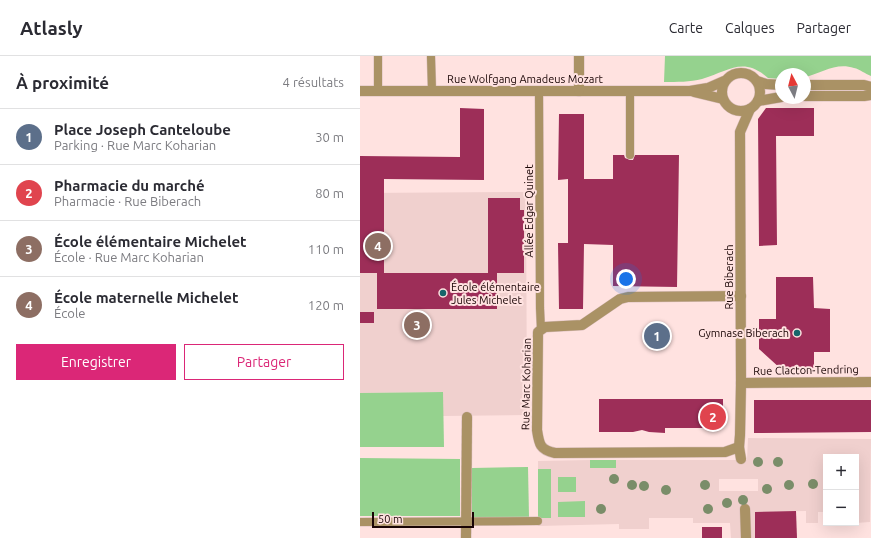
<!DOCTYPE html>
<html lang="fr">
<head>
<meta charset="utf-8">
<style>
	:root { --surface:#fff; --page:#f7f7f7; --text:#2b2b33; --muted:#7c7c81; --line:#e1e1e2; --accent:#db2777 }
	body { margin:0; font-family:Ubuntu,sans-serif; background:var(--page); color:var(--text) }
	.controls { position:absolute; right:12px; bottom:12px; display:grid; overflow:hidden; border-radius:0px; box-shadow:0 4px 16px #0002 }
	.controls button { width:36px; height:36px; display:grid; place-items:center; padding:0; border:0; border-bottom:1px solid var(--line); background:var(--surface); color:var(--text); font:20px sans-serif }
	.compass { position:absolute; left:415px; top:12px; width:36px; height:36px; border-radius:50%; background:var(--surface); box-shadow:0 4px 16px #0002; rotate:353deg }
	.scale { position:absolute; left:12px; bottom:10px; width:102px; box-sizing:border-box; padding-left:4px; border:2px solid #1a0505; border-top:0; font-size:11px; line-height:14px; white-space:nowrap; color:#1a0505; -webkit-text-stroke:3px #ffe2e0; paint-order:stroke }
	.you { position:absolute; left:266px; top:223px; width:14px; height:14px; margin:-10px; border:3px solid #fff; border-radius:50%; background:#1a73e8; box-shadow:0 0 0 6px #1a73e833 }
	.badge { display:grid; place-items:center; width:26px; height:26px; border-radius:50%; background:var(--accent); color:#fff; font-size:13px; font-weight:700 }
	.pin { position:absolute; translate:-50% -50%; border:2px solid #fff; box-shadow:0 1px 4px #0006 }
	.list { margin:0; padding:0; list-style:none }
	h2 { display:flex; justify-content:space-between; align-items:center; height:52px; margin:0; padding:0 16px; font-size:17px }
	h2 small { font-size:13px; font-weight:400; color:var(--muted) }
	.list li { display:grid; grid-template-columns:26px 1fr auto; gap:12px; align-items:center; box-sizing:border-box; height:56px; padding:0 16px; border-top:1px solid var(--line) }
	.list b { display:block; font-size:15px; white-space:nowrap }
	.list p { margin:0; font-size:13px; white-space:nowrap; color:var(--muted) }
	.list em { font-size:13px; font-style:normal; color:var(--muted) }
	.actions { display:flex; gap:8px; padding:12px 16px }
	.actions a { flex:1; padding:9px 0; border:1px solid var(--accent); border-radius:0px; text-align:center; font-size:14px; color:var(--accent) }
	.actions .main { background:var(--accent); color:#fff }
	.map { position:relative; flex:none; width:511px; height:482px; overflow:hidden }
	header { display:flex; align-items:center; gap:24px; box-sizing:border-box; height:56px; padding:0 20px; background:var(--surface); border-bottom:1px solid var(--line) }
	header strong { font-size:19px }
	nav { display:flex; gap:22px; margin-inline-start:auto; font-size:14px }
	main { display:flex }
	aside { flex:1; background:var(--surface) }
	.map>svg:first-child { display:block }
</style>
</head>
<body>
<header>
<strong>Atlasly</strong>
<nav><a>Carte</a><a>Calques</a><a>Partager</a></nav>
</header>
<main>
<aside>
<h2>À proximité<small>4 résultats</small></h2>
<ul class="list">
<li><span class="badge" style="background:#5c6f8a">1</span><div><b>Place Joseph Canteloube</b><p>Parking · Rue Marc Koharian</p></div><em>30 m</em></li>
<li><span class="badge" style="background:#e0444e">2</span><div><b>Pharmacie du marché</b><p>Pharmacie · Rue Biberach</p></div><em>80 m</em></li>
<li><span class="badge" style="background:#8d6e63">3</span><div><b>École élémentaire Michelet</b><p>École · Rue Marc Koharian</p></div><em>110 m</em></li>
<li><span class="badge" style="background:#8d6e63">4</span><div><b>École maternelle Michelet</b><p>École</p></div><em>120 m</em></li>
</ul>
<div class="actions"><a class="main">Enregistrer</a><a>Partager</a></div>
</aside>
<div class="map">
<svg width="511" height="482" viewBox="0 0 511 482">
	<rect width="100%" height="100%" fill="#ffe2e0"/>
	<g fill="#f0d0ce" fill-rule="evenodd">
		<polygon points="166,136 167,359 83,360 83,336 0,337 0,137"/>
		<path d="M388,382L511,383L510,466L496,467V401H466V456H458V467H446V455L395,456V482H371L370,467H333V462H289V473H259V468L178,470V462H191V413H178V405L230,404V412H256V404H387ZM359,423H398V435H359Z"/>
	</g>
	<g fill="#95d28e">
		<path d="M305,0H511V20C505,18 500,13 494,12C476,6 462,17 445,21V18H421V23L408,22C383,0 369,15 342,23C330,26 317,26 304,26Z"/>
		<polygon points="83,336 84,391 0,391 0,337"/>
		<polygon points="0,402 100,403 100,460 0,460"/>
		<rect x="230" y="404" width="26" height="8"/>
		<polygon points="168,411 169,461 112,461 112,412"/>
		<rect x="178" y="413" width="13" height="49"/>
		<rect x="198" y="421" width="18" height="15"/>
		<polygon points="225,445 225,461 198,461 198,446"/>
	</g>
	<g fill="#9d2e58">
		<polygon points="100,52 124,53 124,124 24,123 24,217 128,217 128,142 160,142 160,154 164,154 164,217 137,217 137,253 17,253 17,217 0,217 0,100 100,101"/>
		<polygon points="406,52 454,52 454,80 416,80 417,189 399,190 398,63"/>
		<polygon points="199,58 224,58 224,123 253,123 253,99 264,99 265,102 270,104 273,104 275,99 319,99 317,231 253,230 253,189 224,188 223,253 199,253 198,187 208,187 208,123 198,124"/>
		<polygon points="416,221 453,221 454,252 470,253 470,296 454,296 454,312 421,313 399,293 399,263 416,263"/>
		<rect x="0" y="256" width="14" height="11"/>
		<polygon points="239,343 363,343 363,372 305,372 305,377 289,376 282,374 273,376 239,376"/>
		<polygon points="394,344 511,344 511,376 394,377"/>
		<polygon points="436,455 437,482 395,482 395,456"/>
		<rect x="342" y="471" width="20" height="11"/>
	</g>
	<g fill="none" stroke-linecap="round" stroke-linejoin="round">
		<g stroke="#dabfbd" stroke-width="9">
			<g id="lane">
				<polyline points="71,1 72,35"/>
				<polyline points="18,35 18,0"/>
				<polyline points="179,35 180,252 181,274"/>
				<polyline points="270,35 270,99"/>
				<polyline points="0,466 178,465"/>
			</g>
		</g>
		<g stroke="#dabfbd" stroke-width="11">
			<g id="street">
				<circle cx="381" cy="36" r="19"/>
				<polyline points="397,25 406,28 421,29"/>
				<polyline points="445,29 504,29 511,31"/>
				<polyline points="0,35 330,35 348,32 364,25"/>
				<polyline points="219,35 219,0"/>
				<polyline points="334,36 363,43"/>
				<polyline points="445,40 504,40 511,39"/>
				<polyline points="398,45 421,41"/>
				<polyline points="381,327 511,326"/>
				<path d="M379,391L365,396L195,397C180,394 179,388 177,374L178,276L185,271L222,269L260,243L268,241L381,240"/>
				<polyline points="381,403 379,391 380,379 381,327 380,76 390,53"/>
				<polyline points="385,453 386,482"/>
				<polyline points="106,482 107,361"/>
			</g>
		</g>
		<use href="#lane" stroke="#aa9265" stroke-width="8"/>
		<use href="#street" stroke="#aa9265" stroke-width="10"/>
	</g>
	<g fill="#7a8d69">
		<circle cx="398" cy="406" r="5"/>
		<circle cx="418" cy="406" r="5"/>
		<circle cx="254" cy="423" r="5"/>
		<circle cx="453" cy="428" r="5"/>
		<circle cx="272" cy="429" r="5"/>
		<circle cx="345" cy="429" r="5"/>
		<circle cx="429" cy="429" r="5"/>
		<circle cx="284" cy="430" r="5"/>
		<circle cx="407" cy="433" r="5"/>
		<circle cx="306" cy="434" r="5"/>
		<circle cx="383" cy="444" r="5"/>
		<circle cx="367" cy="447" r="5"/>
		<circle cx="241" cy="453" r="5"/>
		<circle cx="348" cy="453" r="5"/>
	</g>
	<g fill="#17656b" stroke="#ffe2e0" stroke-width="1.5">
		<circle cx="83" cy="237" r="4"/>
		<circle cx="437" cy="277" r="4"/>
	</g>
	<g text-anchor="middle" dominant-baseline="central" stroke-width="4" stroke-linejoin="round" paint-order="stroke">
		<g font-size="11" fill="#1a0505" stroke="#ffe2e0">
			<text x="165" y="23">Rue Wolfgang Amadeus Mozart</text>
			<text transform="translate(169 155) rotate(-90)">Allée Edgar Quinet</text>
			<text transform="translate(369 221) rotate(-90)">Rue Biberach</text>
			<text transform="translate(446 314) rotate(-1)">Rue Clacton-Tendring</text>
			<text transform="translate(166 328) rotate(-89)">Rue Marc Koharian</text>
		</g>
		<g font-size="11" fill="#1a0505" stroke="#ffe2e0" text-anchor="start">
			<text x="91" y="231">École élémentaire<tspan x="91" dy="13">Jules Michelet</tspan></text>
			<text x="429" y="277" text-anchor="end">Gymnase Biberach</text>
		</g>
	</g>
</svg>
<div class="controls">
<button>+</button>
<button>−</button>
</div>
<svg class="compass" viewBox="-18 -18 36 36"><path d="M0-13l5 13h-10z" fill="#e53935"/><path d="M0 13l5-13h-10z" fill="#7c7c81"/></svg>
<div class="scale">50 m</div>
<div class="you"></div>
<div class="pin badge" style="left:297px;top:280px;background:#5c6f8a">1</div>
<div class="pin badge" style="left:353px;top:361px;background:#e0444e">2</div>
<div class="pin badge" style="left:57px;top:269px;background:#8d6e63">3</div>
<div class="pin badge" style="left:18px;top:190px;background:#8d6e63">4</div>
</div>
</main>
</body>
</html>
